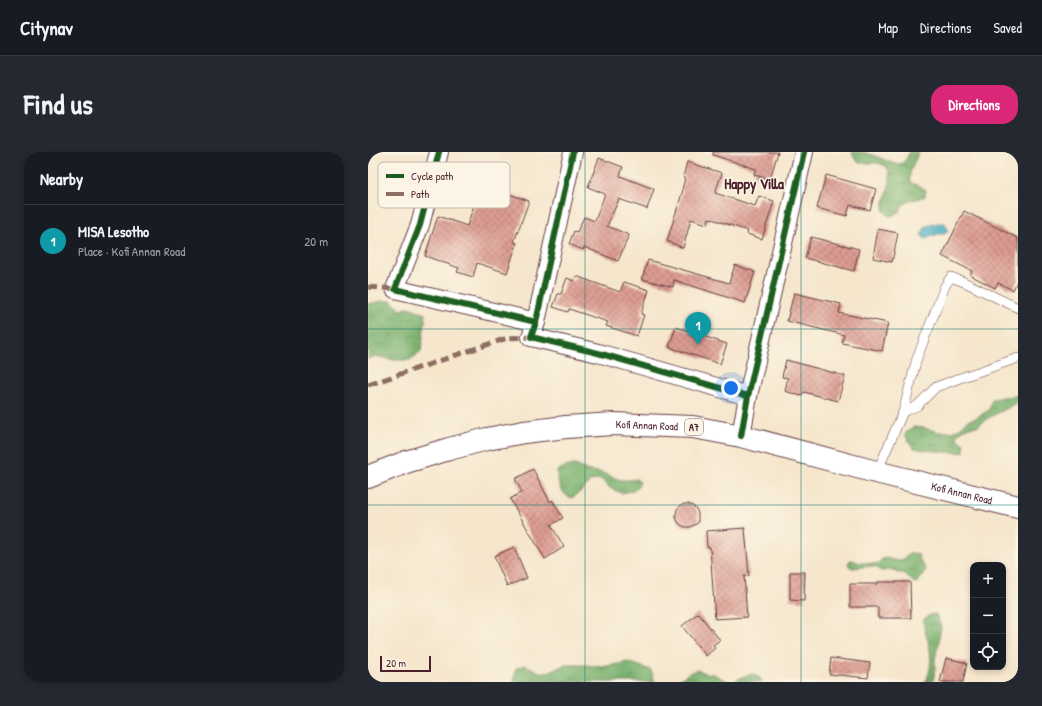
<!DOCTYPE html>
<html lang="en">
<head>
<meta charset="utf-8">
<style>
	:root { --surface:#171b24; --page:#242831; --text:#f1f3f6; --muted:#9ea1a6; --line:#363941; --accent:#db2777 }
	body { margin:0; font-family:"Patrick Hand",sans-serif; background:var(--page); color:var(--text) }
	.controls { position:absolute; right:12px; bottom:12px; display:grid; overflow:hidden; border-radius:8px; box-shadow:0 2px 6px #0003 }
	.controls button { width:36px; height:36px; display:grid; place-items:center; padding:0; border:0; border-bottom:1px solid var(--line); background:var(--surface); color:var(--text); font:20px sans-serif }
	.scale { position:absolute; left:12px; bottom:10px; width:51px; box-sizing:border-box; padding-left:4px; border:2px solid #4a1f2b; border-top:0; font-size:11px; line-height:14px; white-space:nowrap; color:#4a1f2b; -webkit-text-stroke:3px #fcf5e5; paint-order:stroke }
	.you { position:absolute; left:363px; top:236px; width:14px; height:14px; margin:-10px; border:3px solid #fff; border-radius:50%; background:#1a73e8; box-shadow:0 0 0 6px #1a73e833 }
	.badge { display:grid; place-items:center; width:26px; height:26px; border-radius:50%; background:var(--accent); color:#fff; font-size:13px; font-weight:700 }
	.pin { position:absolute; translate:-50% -33px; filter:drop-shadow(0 1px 2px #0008) }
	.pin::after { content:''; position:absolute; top:21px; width:14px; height:12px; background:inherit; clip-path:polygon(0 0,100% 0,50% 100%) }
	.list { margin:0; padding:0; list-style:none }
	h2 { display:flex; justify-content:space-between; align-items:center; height:52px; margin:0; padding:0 16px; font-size:17px }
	h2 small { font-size:13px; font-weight:400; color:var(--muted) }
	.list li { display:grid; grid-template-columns:26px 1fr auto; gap:12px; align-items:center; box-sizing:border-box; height:72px; padding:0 16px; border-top:1px solid var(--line) }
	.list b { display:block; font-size:15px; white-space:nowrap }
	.list p { margin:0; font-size:13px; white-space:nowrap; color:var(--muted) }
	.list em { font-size:13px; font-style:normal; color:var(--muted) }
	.icon { flex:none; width:22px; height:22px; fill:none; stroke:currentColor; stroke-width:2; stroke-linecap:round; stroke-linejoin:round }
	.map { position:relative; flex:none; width:650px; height:530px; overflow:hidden; border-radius:16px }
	header { display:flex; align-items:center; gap:24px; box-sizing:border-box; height:56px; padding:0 20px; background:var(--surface); border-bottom:1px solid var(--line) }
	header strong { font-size:19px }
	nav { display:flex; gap:22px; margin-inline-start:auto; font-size:14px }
	.intro { display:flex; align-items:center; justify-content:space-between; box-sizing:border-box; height:96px; padding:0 24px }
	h1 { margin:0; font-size:28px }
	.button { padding:10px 18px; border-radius:16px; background:var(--accent); color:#fff; font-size:14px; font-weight:700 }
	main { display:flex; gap:24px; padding:0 24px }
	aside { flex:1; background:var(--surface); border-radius:16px; box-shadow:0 2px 6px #0003 }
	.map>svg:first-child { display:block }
</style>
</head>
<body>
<header>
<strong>Citynav</strong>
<nav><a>Map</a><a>Directions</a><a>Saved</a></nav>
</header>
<div class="intro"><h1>Find us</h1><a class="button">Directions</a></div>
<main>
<aside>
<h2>Nearby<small></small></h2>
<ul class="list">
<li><span class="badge" style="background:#0f9aa8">1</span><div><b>MISA Lesotho</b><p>Place · Kofi Annan Road</p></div><em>20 m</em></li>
</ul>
</aside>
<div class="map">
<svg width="650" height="530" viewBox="0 0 650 530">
	<defs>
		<pattern id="forest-crowns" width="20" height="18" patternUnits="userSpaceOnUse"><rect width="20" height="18" fill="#7cb270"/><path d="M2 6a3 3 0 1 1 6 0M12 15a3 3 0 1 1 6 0" fill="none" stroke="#68905c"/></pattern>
		<pattern id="building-cross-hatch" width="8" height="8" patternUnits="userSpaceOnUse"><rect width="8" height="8" fill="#dd9d93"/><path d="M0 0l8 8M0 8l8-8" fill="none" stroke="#b57f78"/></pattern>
	</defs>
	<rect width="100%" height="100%" fill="#fcf5e5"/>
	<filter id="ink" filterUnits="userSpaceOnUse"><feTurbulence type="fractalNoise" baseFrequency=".025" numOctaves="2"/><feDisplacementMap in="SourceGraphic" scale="8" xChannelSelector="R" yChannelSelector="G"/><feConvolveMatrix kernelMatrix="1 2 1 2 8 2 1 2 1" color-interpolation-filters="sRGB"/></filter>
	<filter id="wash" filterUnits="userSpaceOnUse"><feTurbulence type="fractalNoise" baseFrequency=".012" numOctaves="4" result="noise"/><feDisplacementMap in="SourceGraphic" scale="16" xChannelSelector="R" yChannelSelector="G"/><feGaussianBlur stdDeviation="0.9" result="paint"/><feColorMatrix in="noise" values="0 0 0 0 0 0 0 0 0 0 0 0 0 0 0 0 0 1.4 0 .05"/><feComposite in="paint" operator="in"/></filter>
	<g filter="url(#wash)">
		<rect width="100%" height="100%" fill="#f5e6cc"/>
		<g fill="url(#forest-crowns)" stroke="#63684e">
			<path d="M485,0C489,0 494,0 498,1C503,3 508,4 513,6C525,12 536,18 541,0H551C547,9 540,20 542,30C548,33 553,34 558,38L557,44C548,48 535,48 532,59L526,63L521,64L516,59V49L518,46L522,30L521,19L518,14L510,11H491L487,7L484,1Z"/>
			<polygon points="14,149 24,149 33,158 41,155 58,162 53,200 42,208 26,208 7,204 0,207 0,152"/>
			<path d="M650,243V249L638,257L620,266L610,274L601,275L590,281L589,286L596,292V300C591,302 551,298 546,296C542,293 540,287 537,283L540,278L545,275L557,276L571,280H584L589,278L601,268L608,266L621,258L624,247L635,245L646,244Z"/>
			<path d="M205,313C211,313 216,318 222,319C225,320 228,319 231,320C247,324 249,331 268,327L272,330L270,335L264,339L253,341L242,336L234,328L230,327L223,329L213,339L204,346C202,345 200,345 198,343C191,338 189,326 189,319L194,316Z"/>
			<path d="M545,401L550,402C551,408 555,412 558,418L550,430L546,431L536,421H529L523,417L515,419L511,418L509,415L503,414L485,416L482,415L480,412L482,408H484L492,411H500L507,412L510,411L514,407L518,406L529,409L535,407L541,402Z"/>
			<path d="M568,462L573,475L571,486V492L569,497L567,508V517L565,529L564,530H557C564,520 564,500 560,489C558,481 555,475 556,467L562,463Z"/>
			<polygon points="260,510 283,518 287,530 146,530 148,516 157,513 174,521 180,520 196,513 218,513 234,515"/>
			<polygon points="329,518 337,521 346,522 361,530 311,530 311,528 321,521"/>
			<polygon points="385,522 392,526 394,530 365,530 372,526"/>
		</g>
		<polygon fill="#42abc2" stroke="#466576" points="569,71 577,71 580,78 577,82 570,82 557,87 553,83 558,74"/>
		<g id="blocks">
			<g fill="url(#building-cross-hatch)">
				<polygon points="345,0 410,0 402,27 386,23 388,17 345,3"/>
				<polygon points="231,6 255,15 252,24 286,37 279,57 251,47 239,74 261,83 250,109 216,95 215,98 201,92 206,79 209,80 216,65 227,69 237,42 220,35"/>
				<polygon points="319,10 354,21 347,41 387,54 391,44 406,49 394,87 379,82 380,79 341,66 339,72 323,67 315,96 299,89 315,38 314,38 317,26 315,25"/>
				<polygon points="458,23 508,37 502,58 482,53 479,64 449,56"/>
				<polygon points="113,32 161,49 146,90 149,91 139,121 109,111 105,125 89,120 91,116 57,104 70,64 99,74"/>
				<polygon points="596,59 650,86 650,127 645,138 630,131 627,136 602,123 604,119 574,104"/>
				<polygon points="510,77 530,81 524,110 505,106"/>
				<polygon points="443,85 491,97 486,119 437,106"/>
				<polygon points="280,108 361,131 367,113 387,120 377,151 306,128 305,135 274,127"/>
				<polygon points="208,124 252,140 256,130 281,138 273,162 276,163 269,184 238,174 240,170 201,157 200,160 185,155 190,142 193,142 199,126 206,129"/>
				<polygon points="426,141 473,152 471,161 520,171 514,199 474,191 476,183 419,169"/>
				<polygon points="308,175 359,192 352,212 301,195"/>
				<polygon points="418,208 477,224 470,249 436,240 433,244 417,239 420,226 414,225"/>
				<polygon points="165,317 182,350 184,348 195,366 183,373 196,395 177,407 142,347 154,340 147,327"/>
				<polygon points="316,352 321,352 325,354 328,357 330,361 330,371 322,375 317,375 313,373 310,370 308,366 308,362 309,357 312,354"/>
				<polygon points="377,376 381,424 376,424 379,465 347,467 342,395 339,395 338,379"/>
				<polygon points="146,395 159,426 139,434 126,404"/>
				<polygon points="422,420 437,420 436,449 422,448"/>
				<polygon points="509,430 542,430 543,466 510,466 510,455 482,455 482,432 510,432"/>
				<polygon points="330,461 352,488 345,493 347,496 338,504 314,474"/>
				<polygon points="463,506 502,511 500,526 461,522"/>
				<polygon points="578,506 599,511 595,530 572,530"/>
			</g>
		</g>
	</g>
	<g filter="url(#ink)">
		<use href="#blocks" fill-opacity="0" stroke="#643d43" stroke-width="1"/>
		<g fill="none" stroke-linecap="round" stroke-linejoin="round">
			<g stroke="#643d43" stroke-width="10">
				<g id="service">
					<polyline points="535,260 549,254 568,235 592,226 650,206"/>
					<polyline points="509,320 535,260 549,206 577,134 583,125 596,130 650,156"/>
				</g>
			</g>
			<g stroke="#643d43" stroke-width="20">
				<g id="minor">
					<polyline points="71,0 52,73 27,137 168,170"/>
					<polyline points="205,0 168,170 163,185 230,201 380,244"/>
					<polyline points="373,284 380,244 436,0"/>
				</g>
			</g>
			<g stroke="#643d43" stroke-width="24">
				<g id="primary">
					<path id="s1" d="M0,325L38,310L81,297L119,287L156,280L198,275L245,272L325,275L373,284L508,320L650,355"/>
				</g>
			</g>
			<use href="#service" stroke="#fff" stroke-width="9"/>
			<use href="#minor" stroke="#fff" stroke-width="18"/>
			<use href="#primary" stroke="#fff" stroke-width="22"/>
			<g stroke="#8d6e63" stroke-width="5" stroke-dasharray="10 5" stroke-linecap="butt">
				<polyline points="0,135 27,137"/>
				<polyline points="0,233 139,186 163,185"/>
			</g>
			<g stroke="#fcf5e5" stroke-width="8">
				<g id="cycleway">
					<polyline points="71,0 52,73 27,137 168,170"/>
					<polyline points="205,0 168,170 163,185 230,201 380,244"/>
					<polyline points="373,284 380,244 436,0"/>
				</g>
			</g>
			<use href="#cycleway" stroke="#1b5e20" stroke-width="6"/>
		</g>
	</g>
	<path fill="none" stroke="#0f766e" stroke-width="1" stroke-opacity="0.55" d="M217,0V530M433,0V530M0,177H650M0,353H650"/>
	<g text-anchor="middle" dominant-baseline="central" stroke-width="3" stroke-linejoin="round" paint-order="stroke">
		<rect fill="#fcf5e5" stroke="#7f5f63" stroke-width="1" x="317" y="267" width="18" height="16" rx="3"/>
		<g font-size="10" font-weight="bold" fill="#4a1f2b">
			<text x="326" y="275">A7</text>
		</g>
		<g font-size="11" fill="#4a1f2b" stroke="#fcf5e5">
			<text stroke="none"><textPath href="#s1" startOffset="286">Kofi Annan Road</textPath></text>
			<text stroke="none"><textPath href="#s1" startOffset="609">Kofi Annan Road</textPath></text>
		</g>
		<g font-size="15" font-weight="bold" fill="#4a1f2b" stroke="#fcf5e5">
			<text x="386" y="31">Happy Villa</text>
		</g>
	</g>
	<rect x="10" y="10" width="132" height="46" rx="6" fill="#fcf5e5" stroke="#c7b5ad" stroke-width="1"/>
	<rect x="18" y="22" width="18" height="4" fill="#1b5e20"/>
	<rect x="18" y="40" width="18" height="4" fill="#8d6e63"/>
	<g font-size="11" fill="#4a1f2b">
		<text x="43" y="28">Cycle path</text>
		<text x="43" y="46">Path</text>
	</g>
</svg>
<div class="controls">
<button>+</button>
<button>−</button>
<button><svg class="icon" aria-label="locate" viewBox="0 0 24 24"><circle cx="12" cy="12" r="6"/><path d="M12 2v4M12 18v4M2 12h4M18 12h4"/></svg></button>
</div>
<div class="scale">20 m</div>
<div class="you"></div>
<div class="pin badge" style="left:330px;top:193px;background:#0f9aa8">1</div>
</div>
</main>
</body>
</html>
